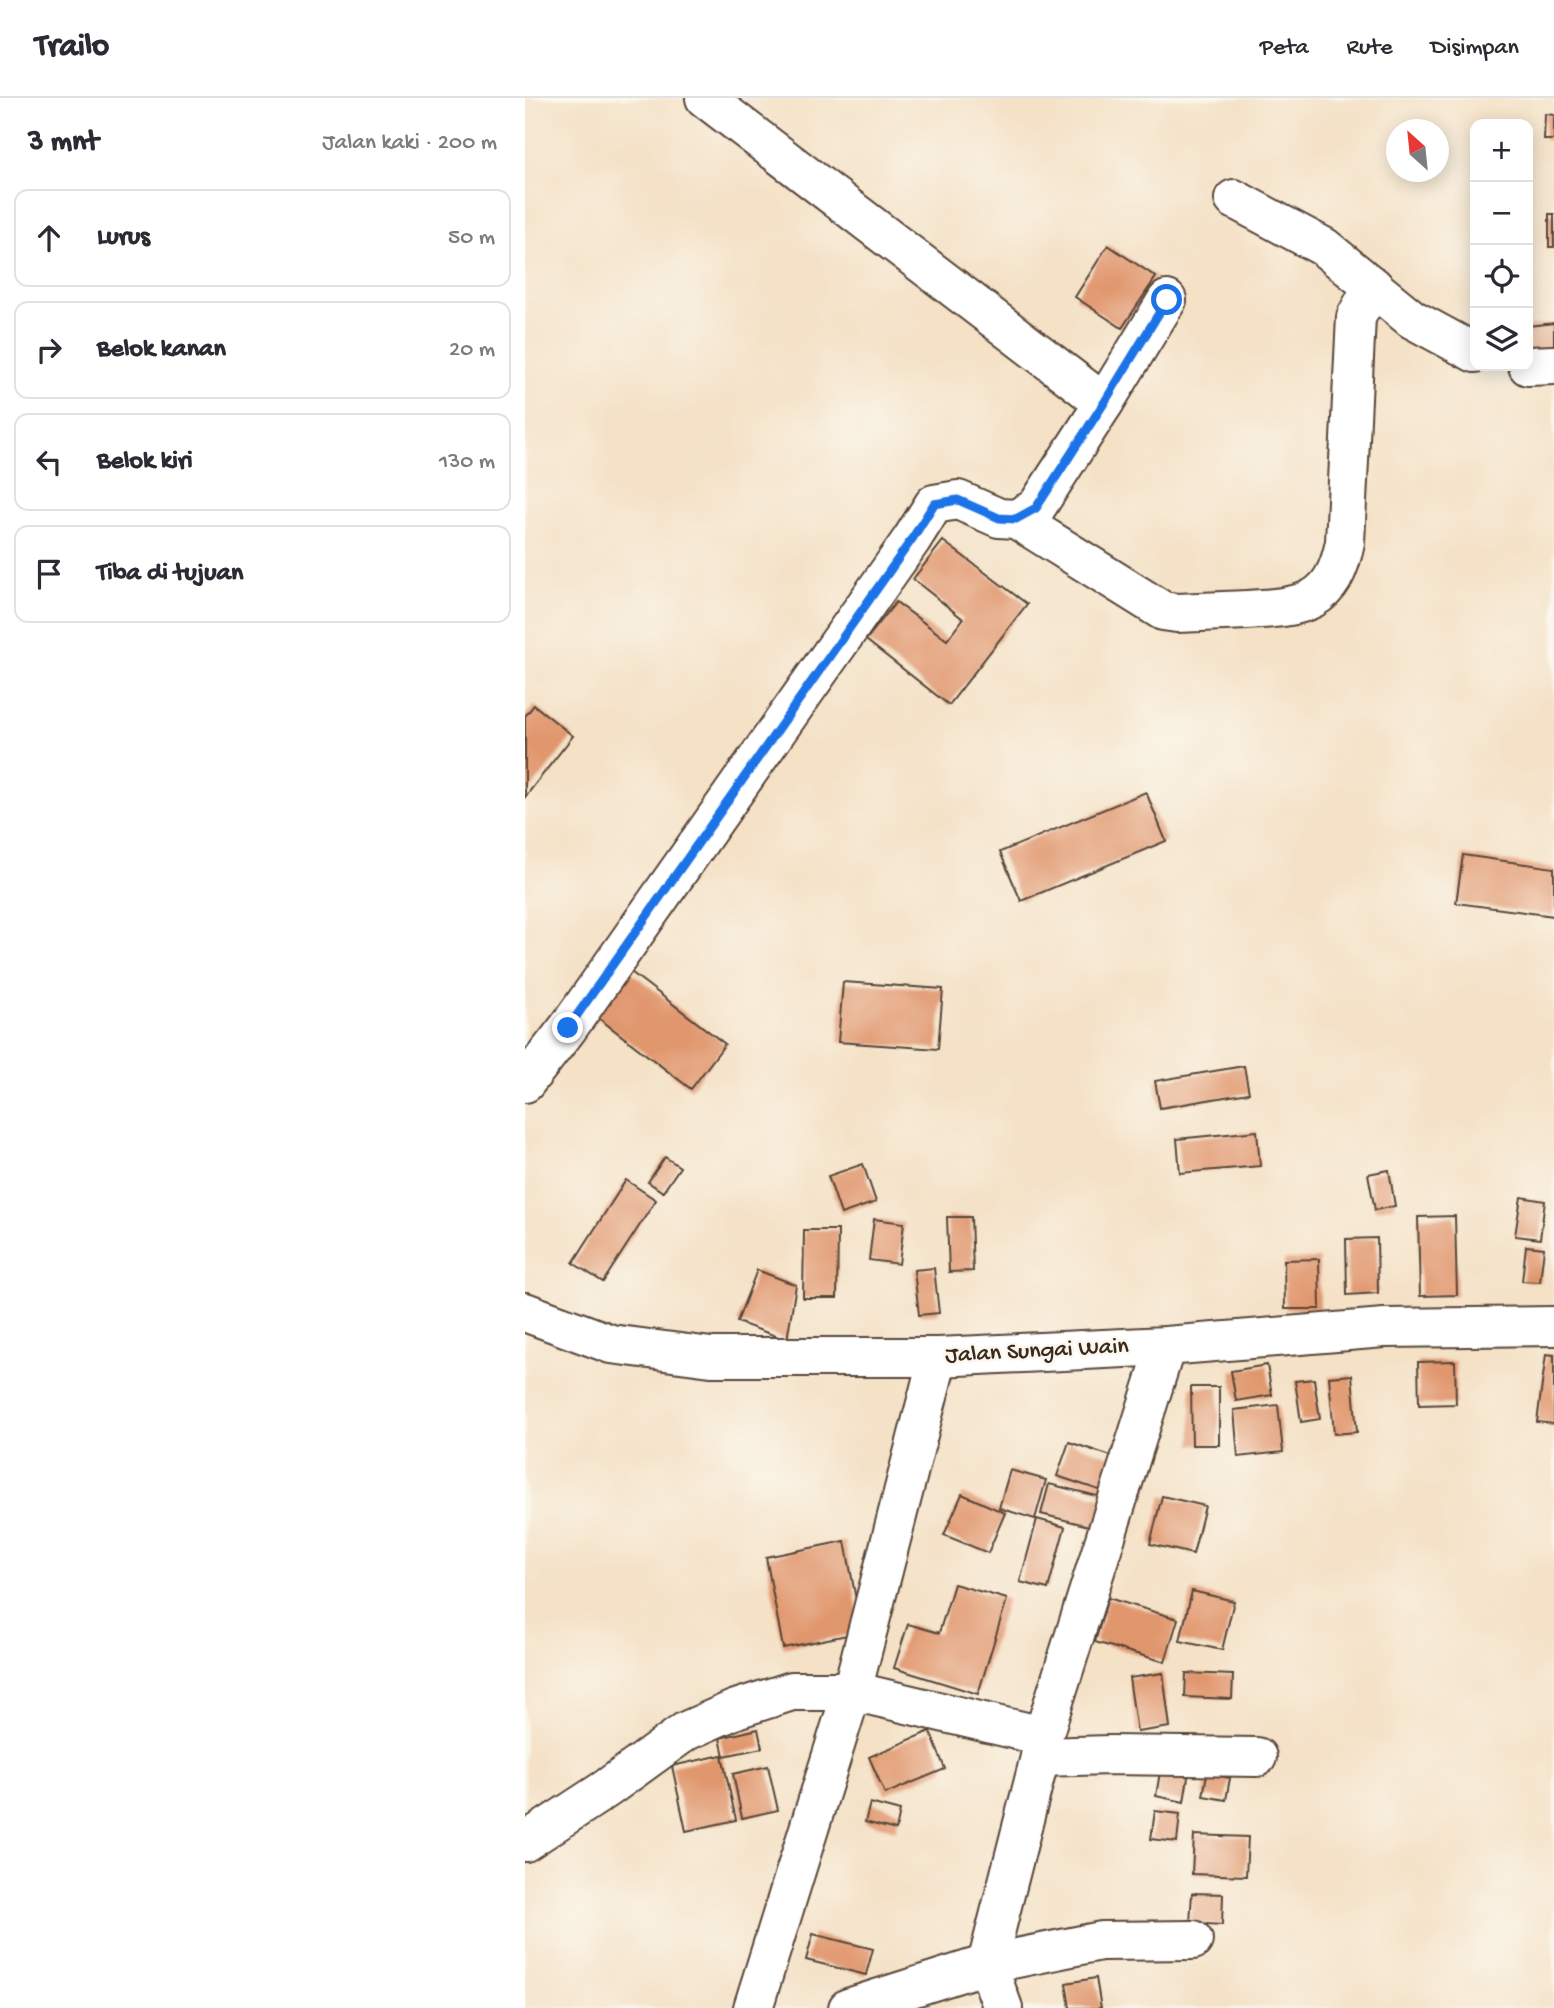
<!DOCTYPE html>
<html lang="id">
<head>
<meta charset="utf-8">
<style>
	:root { --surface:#fff; --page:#f7f7f7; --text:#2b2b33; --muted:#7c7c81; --line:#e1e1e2 }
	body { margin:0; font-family:"Gochi Hand",sans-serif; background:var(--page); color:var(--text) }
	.controls { position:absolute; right:21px; top:21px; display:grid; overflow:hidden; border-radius:14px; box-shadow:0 4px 18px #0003 }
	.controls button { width:63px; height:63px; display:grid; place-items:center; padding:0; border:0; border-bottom:2px solid var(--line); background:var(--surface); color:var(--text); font:35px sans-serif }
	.compass { position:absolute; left:861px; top:21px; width:63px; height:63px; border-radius:50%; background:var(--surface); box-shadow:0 4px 18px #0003; rotate:333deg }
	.stop { position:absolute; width:21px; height:21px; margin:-16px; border:5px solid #1a73e8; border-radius:50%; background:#fff }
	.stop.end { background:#1a73e8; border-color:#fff; box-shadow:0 2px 7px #0008 }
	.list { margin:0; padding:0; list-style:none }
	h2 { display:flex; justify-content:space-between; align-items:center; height:91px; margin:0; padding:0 28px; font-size:30px }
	h2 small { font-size:23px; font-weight:400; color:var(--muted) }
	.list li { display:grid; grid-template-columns:46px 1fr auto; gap:21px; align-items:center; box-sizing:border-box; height:98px; margin:0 14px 14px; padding:0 14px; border:2px solid var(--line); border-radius:14px }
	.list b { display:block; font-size:26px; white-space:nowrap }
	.list em { font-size:23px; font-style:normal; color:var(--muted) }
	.icon { flex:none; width:38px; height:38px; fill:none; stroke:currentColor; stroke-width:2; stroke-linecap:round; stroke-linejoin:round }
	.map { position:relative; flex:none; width:1029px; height:1910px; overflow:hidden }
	header { display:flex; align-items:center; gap:42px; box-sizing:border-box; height:98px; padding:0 35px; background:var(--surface); border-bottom:2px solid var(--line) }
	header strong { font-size:33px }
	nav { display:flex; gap:38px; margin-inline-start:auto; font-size:24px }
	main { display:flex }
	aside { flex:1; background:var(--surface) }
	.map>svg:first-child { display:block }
</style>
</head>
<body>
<header>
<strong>Trailo</strong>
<nav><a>Peta</a><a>Rute</a><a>Disimpan</a></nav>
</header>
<main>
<aside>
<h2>3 mnt<small>Jalan kaki · 200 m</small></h2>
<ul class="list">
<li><svg class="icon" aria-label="ahead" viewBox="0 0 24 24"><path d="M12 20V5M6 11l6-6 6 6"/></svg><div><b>Lurus</b></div><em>50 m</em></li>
<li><svg class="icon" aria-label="right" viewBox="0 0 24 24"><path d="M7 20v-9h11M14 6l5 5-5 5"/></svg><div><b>Belok kanan</b></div><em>20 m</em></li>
<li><svg class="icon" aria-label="left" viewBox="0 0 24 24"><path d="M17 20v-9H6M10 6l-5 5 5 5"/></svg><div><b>Belok kiri</b></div><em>130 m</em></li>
<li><svg class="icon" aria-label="arrive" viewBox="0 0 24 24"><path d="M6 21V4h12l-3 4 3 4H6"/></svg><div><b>Tiba di tujuan</b></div></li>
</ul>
</aside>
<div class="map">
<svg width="1029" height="1910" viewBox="0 0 1029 1910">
	<rect width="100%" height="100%" fill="#fbf7ec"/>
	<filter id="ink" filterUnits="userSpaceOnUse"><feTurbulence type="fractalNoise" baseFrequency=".0143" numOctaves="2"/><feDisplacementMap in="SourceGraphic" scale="14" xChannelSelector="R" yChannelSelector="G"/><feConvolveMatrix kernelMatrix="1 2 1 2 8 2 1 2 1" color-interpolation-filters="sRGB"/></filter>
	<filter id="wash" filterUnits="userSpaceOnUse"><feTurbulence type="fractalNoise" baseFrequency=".00686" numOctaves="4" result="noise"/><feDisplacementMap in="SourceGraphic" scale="28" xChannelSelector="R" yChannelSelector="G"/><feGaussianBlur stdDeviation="1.57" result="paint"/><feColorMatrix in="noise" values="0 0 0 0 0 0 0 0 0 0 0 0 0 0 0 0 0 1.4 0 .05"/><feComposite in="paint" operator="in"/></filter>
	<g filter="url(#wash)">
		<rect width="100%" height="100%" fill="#f4e1c6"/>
		<g id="blocks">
			<g fill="#e1976e">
				<polygon points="1020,16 1029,17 1029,42 1019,42"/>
				<rect x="1024" y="116" width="5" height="33"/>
				<polygon points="583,147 631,179 597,230 550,199"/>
				<polygon points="1029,225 1029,265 1003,268 1003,228"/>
				<polygon points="418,443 502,506 424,607 341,542 371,504 422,542 438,521 388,481"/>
				<polygon points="9,607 48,638 0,699 0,618"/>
				<polygon points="621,694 641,743 496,803 475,754"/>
				<polygon points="938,757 1029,770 1029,818 931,805"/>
				<polygon points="106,874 200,946 166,991 71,918"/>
				<polygon points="318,884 418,891 413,951 313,944"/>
				<polygon points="719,968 724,995 635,1010 630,983"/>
				<polygon points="732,1033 735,1068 655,1075 652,1041"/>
				<polygon points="140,1059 155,1069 138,1094 123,1084"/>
				<polygon points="338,1066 351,1104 316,1116 303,1078"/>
				<polygon points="864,1072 870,1108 850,1112 843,1076"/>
				<polygon points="101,1082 131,1102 78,1184 48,1165"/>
				<polygon points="996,1099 1020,1103 1015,1141 990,1138"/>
				<polygon points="930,1118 932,1197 895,1198 893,1119"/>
				<polygon points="422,1119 446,1119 448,1173 424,1174"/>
				<polygon points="349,1121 379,1125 374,1166 344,1162"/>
				<polygon points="279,1132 313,1132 312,1200 278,1200"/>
				<polygon points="852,1140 853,1195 822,1197 821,1141"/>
				<polygon points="1001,1148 1019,1150 1015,1184 997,1183"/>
				<polygon points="794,1161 795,1211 760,1211 759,1162"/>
				<polygon points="409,1170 414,1215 394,1217 389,1172"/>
				<polygon points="232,1172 271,1187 262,1242 212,1224"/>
				<polygon points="1021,1256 1029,1257 1029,1326 1012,1324"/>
				<polygon points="930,1263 931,1306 894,1307 893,1264"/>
				<polygon points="742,1267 747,1297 711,1303 706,1273"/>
				<polygon points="827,1277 832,1334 809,1336 804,1279"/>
				<polygon points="789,1281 795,1321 776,1324 770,1283"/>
				<polygon points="666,1289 694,1289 694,1347 667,1347"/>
				<polygon points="753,1307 758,1354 713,1359 709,1312"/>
				<polygon points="544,1344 601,1363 589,1397 532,1378"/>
				<polygon points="485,1372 521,1382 510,1421 474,1410"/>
				<polygon points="524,1386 584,1401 576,1431 516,1416"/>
				<polygon points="437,1396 480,1415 463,1455 419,1437"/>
				<polygon points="637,1398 680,1408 668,1456 625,1446"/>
				<polygon points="512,1421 540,1429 523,1491 495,1484"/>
				<polygon points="320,1443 337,1534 258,1550 241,1459"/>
				<polygon points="429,1486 482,1501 453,1596 369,1570 383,1526 414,1535"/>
				<polygon points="667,1493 709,1503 697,1552 655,1543"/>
				<polygon points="583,1500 653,1521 640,1564 570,1544"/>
				<polygon points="638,1575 645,1629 612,1634 604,1580"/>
				<polygon points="661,1575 708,1577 707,1601 660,1599"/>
				<polygon points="233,1631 237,1650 199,1658 195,1640"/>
				<polygon points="405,1633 420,1671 360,1696 344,1659"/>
				<polygon points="197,1657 211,1722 161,1733 147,1668"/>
				<polygon points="243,1668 253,1712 217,1720 208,1676"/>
				<polygon points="636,1668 664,1673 659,1704 631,1698"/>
				<polygon points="682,1676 705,1680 701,1702 678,1698"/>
				<polygon points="345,1705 375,1713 371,1732 340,1724"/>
				<polygon points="630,1713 655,1716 652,1744 626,1741"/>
				<polygon points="669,1737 723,1739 721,1778 667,1776"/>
				<polygon points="667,1795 698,1796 697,1827 665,1825"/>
				<polygon points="288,1836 348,1851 341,1877 281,1862"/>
				<polygon points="571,1880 576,1910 545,1910 541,1885"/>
			</g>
		</g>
	</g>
	<g filter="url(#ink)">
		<use href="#blocks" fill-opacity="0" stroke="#574537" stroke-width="2"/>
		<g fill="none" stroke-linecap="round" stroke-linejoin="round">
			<g stroke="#574537" stroke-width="42">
				<g id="minor">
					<polyline points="180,0 579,305"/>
					<polyline points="709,101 799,149 887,221 950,255"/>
					<polyline points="1003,268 1029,267"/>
					<path d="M491,421L638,513L652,515C676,514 699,513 722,512C779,509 808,506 820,444L831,219L848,188"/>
					<polyline points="0,985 43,930 387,441 409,406 433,402 474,420 491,421 511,410 579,305 642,202"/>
					<polyline points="0,1214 86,1246 186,1259 413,1259 641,1248 859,1230 1029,1228"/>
					<polyline points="515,1659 585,1657 732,1659"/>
					<polyline points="0,1744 81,1691 161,1633 211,1611 267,1593 327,1593 518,1638"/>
					<polyline points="228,1910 327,1593 413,1259"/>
					<polyline points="323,1910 462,1866 576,1843 668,1842"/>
					<polyline points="478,1910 462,1866 515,1659 518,1638 641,1248"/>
				</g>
			</g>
			<use href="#minor" stroke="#fff" stroke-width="38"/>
		</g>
	</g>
	<g fill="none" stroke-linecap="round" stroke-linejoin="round" filter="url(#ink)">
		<polyline stroke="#1a73e8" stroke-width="9" points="43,930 387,441 409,406 433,402 474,420 491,421 511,410 579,305 642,202"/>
	</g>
	<g text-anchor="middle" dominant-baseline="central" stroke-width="5" stroke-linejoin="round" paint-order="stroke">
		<g font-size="24" fill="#3b2a1e" stroke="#fbf7ec">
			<text transform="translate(512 1254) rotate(-3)">Jalan Sungai Wain</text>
		</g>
	</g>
</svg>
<div class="controls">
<button>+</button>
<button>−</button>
<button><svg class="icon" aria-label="locate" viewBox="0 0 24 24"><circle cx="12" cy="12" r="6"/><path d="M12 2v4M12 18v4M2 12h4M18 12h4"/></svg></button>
<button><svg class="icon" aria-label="layers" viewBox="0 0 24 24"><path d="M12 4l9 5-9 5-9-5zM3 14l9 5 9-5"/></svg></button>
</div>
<svg class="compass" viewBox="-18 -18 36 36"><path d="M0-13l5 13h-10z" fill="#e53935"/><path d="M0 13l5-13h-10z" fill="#7c7c81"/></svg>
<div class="stop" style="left:642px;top:202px"></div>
<div class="stop end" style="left:43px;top:930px"></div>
</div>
</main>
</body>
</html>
